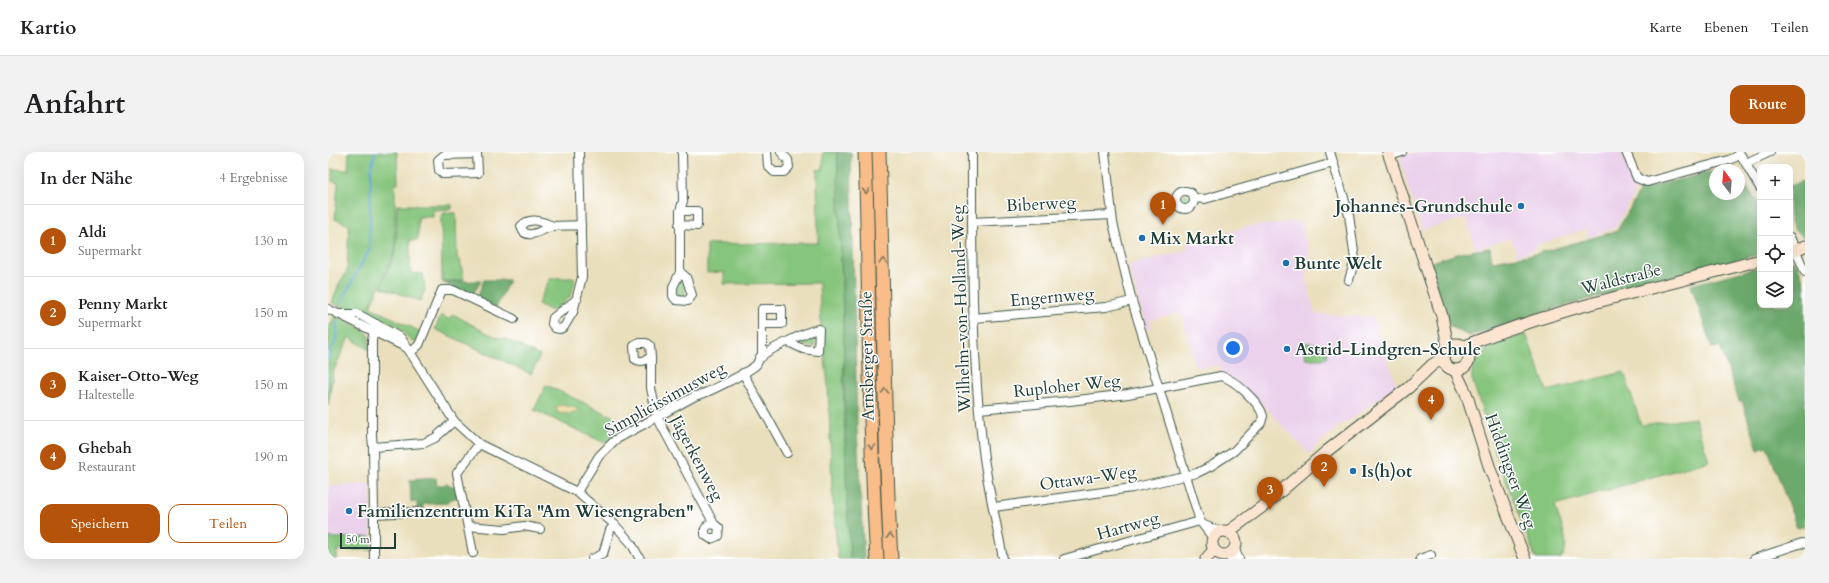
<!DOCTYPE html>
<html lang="de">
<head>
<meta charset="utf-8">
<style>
	:root { --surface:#fff; --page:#f2f2f2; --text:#202124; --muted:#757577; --line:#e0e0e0; --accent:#b45309 }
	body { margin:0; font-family:Cardo,serif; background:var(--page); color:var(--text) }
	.controls { position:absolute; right:12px; top:12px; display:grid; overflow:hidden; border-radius:8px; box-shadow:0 4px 16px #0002 }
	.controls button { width:36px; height:36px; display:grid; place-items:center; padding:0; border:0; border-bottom:1px solid var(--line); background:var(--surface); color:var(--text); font:20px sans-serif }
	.compass { position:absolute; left:1381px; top:12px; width:36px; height:36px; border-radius:50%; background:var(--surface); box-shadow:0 4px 16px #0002; rotate:344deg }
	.scale { position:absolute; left:12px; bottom:10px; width:56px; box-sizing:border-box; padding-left:4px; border:2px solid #1f3d34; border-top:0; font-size:11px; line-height:14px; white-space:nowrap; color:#1f3d34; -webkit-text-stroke:3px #fff; paint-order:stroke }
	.you { position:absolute; left:905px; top:196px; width:14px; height:14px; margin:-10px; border:3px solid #fff; border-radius:50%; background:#1a73e8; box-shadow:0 0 0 6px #1a73e833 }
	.badge { display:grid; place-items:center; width:26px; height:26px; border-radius:50%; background:var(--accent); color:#fff; font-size:13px; font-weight:700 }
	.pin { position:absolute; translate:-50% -33px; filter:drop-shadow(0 1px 2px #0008) }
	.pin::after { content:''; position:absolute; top:21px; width:14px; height:12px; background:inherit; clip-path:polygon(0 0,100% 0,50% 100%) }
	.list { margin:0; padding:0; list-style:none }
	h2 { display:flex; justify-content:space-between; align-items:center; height:52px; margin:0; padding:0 16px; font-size:17px }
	h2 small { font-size:13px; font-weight:400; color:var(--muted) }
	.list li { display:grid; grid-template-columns:26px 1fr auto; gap:12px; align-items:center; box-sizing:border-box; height:72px; padding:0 16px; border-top:1px solid var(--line) }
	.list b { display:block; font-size:15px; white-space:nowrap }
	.list p { margin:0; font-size:13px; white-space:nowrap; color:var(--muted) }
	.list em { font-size:13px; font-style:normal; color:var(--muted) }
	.actions { display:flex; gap:8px; padding:12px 16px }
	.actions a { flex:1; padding:9px 0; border:1px solid var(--accent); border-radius:12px; text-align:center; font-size:14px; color:var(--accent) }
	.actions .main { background:var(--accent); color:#fff }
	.icon { flex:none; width:22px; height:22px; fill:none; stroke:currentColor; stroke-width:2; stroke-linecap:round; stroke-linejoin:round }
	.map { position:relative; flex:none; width:1477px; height:407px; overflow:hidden; border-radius:12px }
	header { display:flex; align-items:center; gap:24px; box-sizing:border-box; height:56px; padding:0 20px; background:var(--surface); border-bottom:1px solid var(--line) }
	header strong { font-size:19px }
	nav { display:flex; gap:22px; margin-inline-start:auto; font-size:14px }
	.intro { display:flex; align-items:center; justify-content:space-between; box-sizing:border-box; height:96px; padding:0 24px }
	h1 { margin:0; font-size:28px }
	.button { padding:10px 18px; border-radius:12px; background:var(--accent); color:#fff; font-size:14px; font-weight:700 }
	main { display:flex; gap:24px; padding:0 24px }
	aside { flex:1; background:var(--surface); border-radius:12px; box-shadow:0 4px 16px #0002 }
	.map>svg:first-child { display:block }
</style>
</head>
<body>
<header>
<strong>Kartio</strong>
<nav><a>Karte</a><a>Ebenen</a><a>Teilen</a></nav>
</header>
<div class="intro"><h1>Anfahrt</h1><a class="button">Route</a></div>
<main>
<aside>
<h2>In der Nähe<small>4 Ergebnisse</small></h2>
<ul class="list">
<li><span class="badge">1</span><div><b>Aldi</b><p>Supermarkt</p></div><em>130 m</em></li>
<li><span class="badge">2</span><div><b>Penny Markt</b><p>Supermarkt</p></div><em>150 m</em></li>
<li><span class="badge">3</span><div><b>Kaiser-Otto-Weg</b><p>Haltestelle</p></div><em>150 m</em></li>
<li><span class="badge">4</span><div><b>Ghebah</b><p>Restaurant</p></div><em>190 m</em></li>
</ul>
<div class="actions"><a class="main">Speichern</a><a>Teilen</a></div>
</aside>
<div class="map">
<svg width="1477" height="407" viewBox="0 0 1477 407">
	<rect width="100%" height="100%" fill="#fff"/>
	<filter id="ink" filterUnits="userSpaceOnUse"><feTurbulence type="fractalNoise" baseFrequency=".025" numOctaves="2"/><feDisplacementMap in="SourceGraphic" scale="8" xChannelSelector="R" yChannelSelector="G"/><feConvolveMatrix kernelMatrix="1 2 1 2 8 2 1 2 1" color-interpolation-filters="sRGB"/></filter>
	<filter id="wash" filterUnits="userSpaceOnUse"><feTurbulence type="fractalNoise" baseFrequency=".012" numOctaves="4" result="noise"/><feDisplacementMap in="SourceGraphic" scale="16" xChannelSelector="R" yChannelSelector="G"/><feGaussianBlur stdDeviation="0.9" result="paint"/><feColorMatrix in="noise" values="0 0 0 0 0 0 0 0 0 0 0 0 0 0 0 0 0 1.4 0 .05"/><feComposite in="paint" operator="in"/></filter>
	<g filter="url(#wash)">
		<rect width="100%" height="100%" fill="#eadfbc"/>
		<g fill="#ebd1eb">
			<polygon points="1088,0 1293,0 1308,39 1305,39 1306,43 1287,76 1261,85 1258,77 1208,93 1209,97 1189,103 1183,86 1148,97 1138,66 1094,78 1072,9 1074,4"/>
			<polygon points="967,69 973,71 981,100 979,129 987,162 1045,165 1049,181 1069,233 1021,269 1015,271 988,294 981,302 938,256 893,221 893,213 868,216 853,161 822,168 825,176 819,178 800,113 859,98 858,92 918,75"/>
			<polygon points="42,332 43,385 0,386 0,334"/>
		</g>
		<g fill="#86c57d" stroke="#528158">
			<polygon points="21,0 69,0 70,31 67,32 67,99 42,155 93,180 90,188 85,191 72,176 41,160 29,156 17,156 4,151 11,132 19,119 21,73 7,67 10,31 4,29 4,17 20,18"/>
			<polygon points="495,0 509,0 510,19 516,198 515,238 522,407 510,407 504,336 500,233 493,174 491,131 396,132 396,120 379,121 379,92 490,91 489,18 495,17"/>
			<circle cx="857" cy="48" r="6"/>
			<polygon points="69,53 124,53 124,57 105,58 105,65 90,65 90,88 82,88 82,121 95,122 97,138 92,149 53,135 68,99"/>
			<polygon points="116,61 128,61 129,107 132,108 136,128 114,129 113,65"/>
			<path d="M222,126H247C243,147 242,147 224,159L210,152Z"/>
			<polygon points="351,126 356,127 357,145 350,145 349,129"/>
			<polygon points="125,162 157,180 171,186 178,187 212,204 203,222 107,177 113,163 122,168"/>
			<polygon points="7,164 30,175 41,183 41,198 21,185 5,220 0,254 0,177"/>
			<path d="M1198,182L1219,239L1296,220L1313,273L1367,266L1381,309L1227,353C1230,368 1246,394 1232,407H1208L1172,313L1144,227C1142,196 1175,190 1198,182Z"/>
			<polygon points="485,183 487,195 476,194 468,189 473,185"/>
			<polygon points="978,191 997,192 999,204 997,207 978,207 976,194"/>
			<polygon points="218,233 286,265 281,277 289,281 277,291 206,258"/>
			<polygon points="43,385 43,398 9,398 9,407 0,407 0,386"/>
		</g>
		<g fill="#6caa6c" stroke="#467450">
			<polygon points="509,0 523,0 529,278 536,407 522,407 518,326 515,157"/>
			<polygon points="1387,19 1387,42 1411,42 1411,23 1432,55 1432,102 1227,156 1141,184 1123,175 1100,111 1136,100 1162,96 1164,109 1207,102 1289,79 1313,37"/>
			<path d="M1477,28V86C1456,74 1462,56 1462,34Z"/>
			<polygon points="1462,108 1466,109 1470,114 1477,134 1477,374 1469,376 1439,294 1430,297 1414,249 1411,249 1392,195 1384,196 1363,133 1432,115 1432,153 1462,153"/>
			<polygon points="156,128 181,128 168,156 149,146"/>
			<polygon points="153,129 144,144 114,130"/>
			<polygon points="108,326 109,333 116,333 118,331 124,335 130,334 130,345 121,348 121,351 95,352 95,357 89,357 89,350 83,350 82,328"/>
		</g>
		<polygon fill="#eeda9e" stroke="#868c69" points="234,253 247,256 250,259 242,262 230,261 228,255"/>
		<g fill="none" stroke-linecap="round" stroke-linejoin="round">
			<g stroke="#5da5d4" stroke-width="2">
				<polyline points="13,150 41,98 43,17 47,0"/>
				<polyline points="0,207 8,187 9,171"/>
			</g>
		</g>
	</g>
	<g filter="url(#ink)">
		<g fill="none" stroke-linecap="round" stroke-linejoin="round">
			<g stroke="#3d5548" stroke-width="10">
				<g id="minor">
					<polyline points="149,0 150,21 115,22 111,18 110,8 116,3 149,2"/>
					<polyline points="439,0 440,14 446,20 456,20 461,15 460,8 453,0"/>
					<path d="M644,0C644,102 643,204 656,306C661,340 669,373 675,407"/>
					<polyline points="777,0 785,71 804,149 872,369 885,386"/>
					<polyline points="1002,0 1021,63 1027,107 1021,128"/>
					<polyline points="1298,0 1309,26 1319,30 1401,8 1412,3"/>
					<polyline points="1411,0 1432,36"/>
					<polyline points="1062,4 1074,0"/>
					<polyline points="1418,11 1442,0"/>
					<circle cx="857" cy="48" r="9"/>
					<polyline points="866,46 877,47 1005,11"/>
					<polyline points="644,70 784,63"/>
					<polyline points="351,73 369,74 369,59 352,59"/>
					<path d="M225,74C214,70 203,64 193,74C197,92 217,75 226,74C235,73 244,74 253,73"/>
					<polyline points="1462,85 1477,120"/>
					<polyline points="352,120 358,125 364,143 360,149 348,148 345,144 345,135 352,120 352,59 355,49 354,0"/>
					<polyline points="249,147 225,166 224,172 227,176 232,177 236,175 245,160 254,125 251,0"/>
					<polyline points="0,157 79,196"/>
					<polyline points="12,162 30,162 73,186 126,269 151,292 249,340 287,373 303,391 312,407"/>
					<polyline points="645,166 778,155 804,149"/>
					<polyline points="48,172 44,188 44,284 45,295 96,291 107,286 126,269"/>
					<polyline points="83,200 91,193 114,138 125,138 186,167"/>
					<path d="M323,205L322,194L318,191H309L306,194L307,207C312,211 317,209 323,205V236L329,265L386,372L391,376L390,384L383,387L377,383V377L380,373L386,372"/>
					<polyline points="434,205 434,157 454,157 454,172 434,172"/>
					<polyline points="415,221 459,301"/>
					<path d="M651,257L741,249L800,242L893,224C906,227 932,251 935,264L933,271L906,299L883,314L869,321L804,336L666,355"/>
					<polyline points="45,295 46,362 90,360"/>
					<path d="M249,340L271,304L287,288L367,244C378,242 419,221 428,213C430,211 430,208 432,205C439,199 481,178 491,177L490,199L475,197L460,190"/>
					<polyline points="46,362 46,407"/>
					<polyline points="876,373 893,380"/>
					<polyline points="140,374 176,377 196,374 212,377"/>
					<polyline points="906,396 911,407"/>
					<polyline points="145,401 129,321 151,292"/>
					<polyline points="898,403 903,407"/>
					<polyline points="264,407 275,402 282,378 287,373"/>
					<polyline points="736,407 872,369"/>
					<polyline points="1092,407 1103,403"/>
					<polyline points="1426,407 1474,391 1477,392"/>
				</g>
			</g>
			<g stroke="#3d5548" stroke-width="13">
				<g id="secondary">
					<polyline points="1060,0 1114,164 1120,195"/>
					<polyline points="1462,100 1477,94"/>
					<circle cx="1128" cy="205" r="13"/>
					<path d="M1136,194C1231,155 1333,135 1432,108"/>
					<polyline points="1127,218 1138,241 1162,317 1197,407"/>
					<circle cx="896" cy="391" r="12"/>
					<polyline points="900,380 938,352 999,299 1080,236 1104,213 1115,206"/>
					<polyline points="878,407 886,398"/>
				</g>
			</g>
			<g stroke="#3d5548" stroke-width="15">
				<g id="primary">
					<path d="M537,0C542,136 540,272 549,407"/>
					<path d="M551,0C556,136 555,271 563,407"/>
				</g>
			</g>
			<use href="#minor" stroke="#fff" stroke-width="8"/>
			<use href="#secondary" stroke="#fce5d0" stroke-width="11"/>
			<use href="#primary" stroke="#f8bd89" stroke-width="13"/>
		</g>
		<defs><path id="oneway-chevron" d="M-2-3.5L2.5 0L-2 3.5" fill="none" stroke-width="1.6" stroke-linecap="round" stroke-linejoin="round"/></defs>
		<g stroke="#81775a">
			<use href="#oneway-chevron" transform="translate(538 39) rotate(88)"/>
			<use href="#oneway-chevron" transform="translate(555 109) rotate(-92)"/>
			<use href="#oneway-chevron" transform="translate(557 239) rotate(-91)"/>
			<use href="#oneway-chevron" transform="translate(544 295) rotate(88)"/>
			<use href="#oneway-chevron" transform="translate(562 384) rotate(-93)"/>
		</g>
	</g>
	<g fill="#1f6fb2" stroke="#fff" stroke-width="1.5">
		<circle cx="1193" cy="54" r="4"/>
		<circle cx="814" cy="86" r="4"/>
		<circle cx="958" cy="111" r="4"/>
		<circle cx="959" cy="197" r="4"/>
		<circle cx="1025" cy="319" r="4"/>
		<circle cx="21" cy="359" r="4"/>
	</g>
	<g text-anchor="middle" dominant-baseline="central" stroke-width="3" stroke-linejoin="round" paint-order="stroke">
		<g font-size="17" fill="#1f3d34" stroke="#fff">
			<text transform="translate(713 52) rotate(-3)">Biberweg</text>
			<text transform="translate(1293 127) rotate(-14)">Waldstraße</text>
			<text transform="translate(724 145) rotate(-5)">Engernweg</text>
			<text transform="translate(633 157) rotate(-92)">Wilhelm-von-Holland-Weg</text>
			<text transform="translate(539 204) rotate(-91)">Arnsberger Straße</text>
			<text transform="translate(739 234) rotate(-6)">Ruploher Weg</text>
			<text transform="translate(337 247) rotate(-29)">Simplicissimusweg</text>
			<text transform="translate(369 306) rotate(62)">Jägerkenweg</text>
			<text transform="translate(1183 319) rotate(70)">Hiddingser Weg</text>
			<text transform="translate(760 326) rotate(-8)">Ottawa-Weg</text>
			<text transform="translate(800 374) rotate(-16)">Hartweg</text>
		</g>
		<g font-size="17" font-weight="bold" fill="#1f3d34" stroke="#fff" text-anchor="start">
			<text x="1185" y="54" text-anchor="end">Johannes-Grundschule</text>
			<text x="822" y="86">Mix Markt</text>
			<text x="966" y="111">Bunte Welt</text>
			<text x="967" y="197">Astrid-Lindgren-Schule</text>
			<text x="1033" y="319">Is(h)ot</text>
			<text x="29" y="359">Familienzentrum KiTa "Am Wiesengraben"</text>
		</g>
	</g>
</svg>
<div class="controls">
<button>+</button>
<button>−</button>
<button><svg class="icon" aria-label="locate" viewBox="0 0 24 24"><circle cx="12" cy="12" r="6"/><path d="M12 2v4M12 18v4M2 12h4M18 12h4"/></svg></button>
<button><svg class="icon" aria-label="layers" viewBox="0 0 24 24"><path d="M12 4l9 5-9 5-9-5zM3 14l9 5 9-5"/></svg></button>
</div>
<svg class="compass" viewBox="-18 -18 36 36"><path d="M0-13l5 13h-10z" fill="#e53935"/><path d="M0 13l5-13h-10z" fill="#757577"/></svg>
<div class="scale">50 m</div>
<div class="you"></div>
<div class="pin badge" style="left:835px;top:73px">1</div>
<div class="pin badge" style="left:996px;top:335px">2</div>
<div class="pin badge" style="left:942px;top:358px">3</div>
<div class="pin badge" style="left:1103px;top:268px">4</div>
</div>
</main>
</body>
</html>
